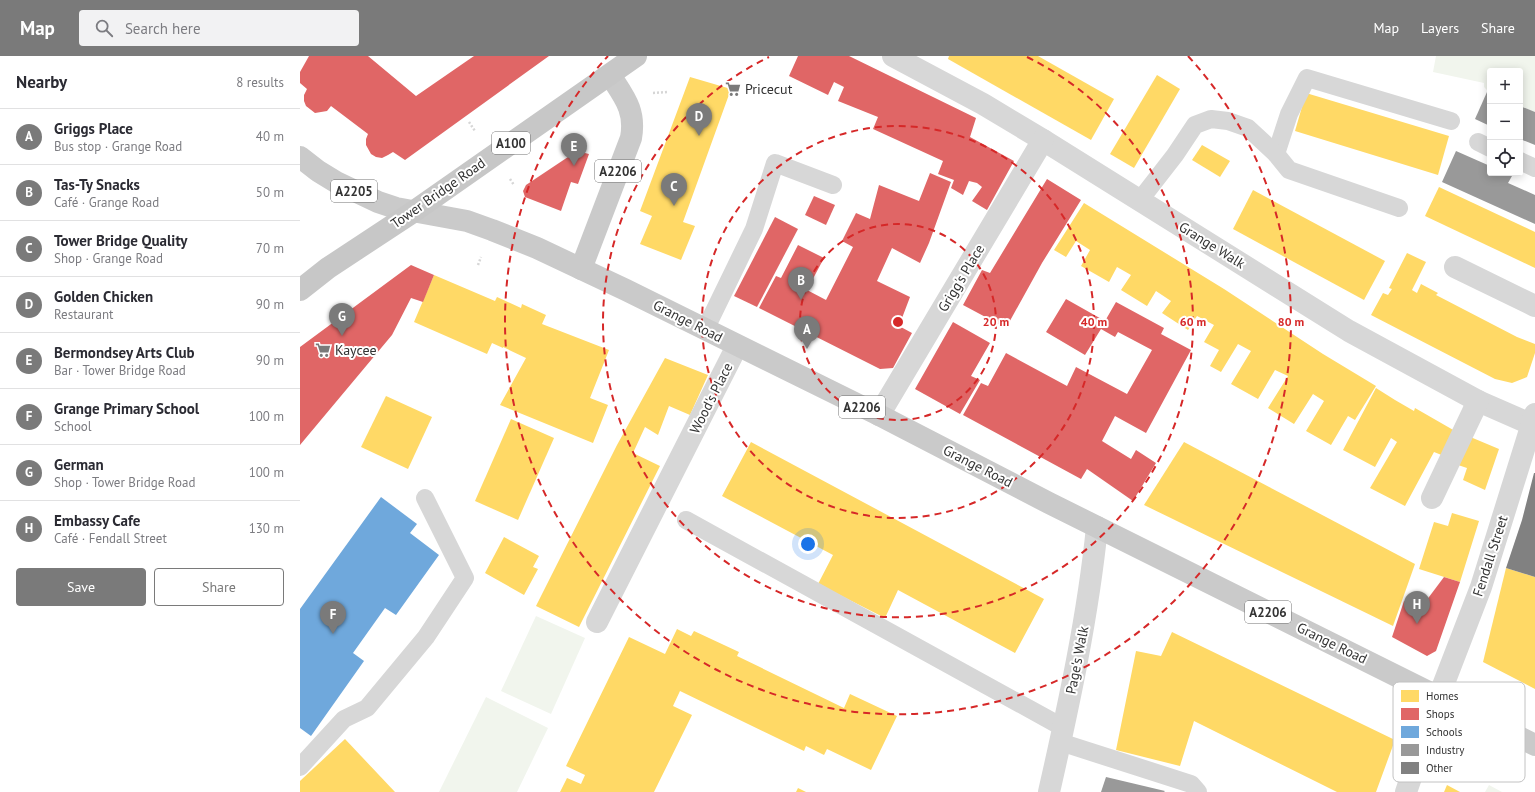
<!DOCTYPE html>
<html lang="en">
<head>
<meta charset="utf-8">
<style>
	:root { --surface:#fff; --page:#f2f2f3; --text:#2b2b33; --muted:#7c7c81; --line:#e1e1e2; --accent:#7a7a7a }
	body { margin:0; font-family:"PT Sans",sans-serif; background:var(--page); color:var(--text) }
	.controls { position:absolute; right:12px; top:12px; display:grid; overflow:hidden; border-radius:4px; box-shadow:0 2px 10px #0003 }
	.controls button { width:36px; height:36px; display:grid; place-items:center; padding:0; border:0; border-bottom:1px solid var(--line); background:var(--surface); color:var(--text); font:20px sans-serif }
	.you { position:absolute; left:508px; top:488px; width:14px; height:14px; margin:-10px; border:3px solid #fff; border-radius:50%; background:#1a73e8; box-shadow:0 0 0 6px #1a73e833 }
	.badge { display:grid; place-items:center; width:26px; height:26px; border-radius:50%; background:var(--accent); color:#fff; font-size:13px; font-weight:700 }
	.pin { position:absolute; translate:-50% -33px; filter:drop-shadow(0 1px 2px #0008) }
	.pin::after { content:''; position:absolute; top:21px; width:14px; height:12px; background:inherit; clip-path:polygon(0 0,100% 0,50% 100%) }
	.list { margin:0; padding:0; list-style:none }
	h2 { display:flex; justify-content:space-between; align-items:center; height:52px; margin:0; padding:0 16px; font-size:17px }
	h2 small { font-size:13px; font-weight:400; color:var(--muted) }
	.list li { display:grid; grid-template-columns:26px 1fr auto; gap:12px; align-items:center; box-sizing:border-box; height:56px; padding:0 16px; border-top:1px solid var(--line) }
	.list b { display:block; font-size:15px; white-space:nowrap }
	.list p { margin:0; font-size:13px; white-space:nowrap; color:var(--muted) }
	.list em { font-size:13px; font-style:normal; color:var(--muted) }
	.actions { display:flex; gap:8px; padding:12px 16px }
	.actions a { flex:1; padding:9px 0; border:1px solid var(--accent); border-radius:4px; text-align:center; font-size:14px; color:var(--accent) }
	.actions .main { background:var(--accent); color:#fff }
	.icon { flex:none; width:22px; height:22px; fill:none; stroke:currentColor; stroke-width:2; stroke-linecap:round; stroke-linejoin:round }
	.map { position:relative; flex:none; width:1235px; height:736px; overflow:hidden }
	header { display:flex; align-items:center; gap:24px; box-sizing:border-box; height:56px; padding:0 20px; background:var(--accent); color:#fff }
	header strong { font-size:19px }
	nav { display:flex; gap:22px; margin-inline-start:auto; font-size:14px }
	.search { width:280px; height:36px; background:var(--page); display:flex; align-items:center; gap:10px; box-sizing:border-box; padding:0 14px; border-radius:4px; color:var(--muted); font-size:15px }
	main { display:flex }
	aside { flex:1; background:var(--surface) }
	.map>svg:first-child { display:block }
</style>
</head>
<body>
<header>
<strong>Map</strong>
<div class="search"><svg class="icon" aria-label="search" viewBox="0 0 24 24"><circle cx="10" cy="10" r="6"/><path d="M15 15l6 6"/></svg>Search here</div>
<nav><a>Map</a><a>Layers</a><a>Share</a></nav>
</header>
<main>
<aside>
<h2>Nearby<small>8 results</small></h2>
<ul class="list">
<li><span class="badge">A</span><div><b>Griggs Place</b><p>Bus stop · Grange Road</p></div><em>40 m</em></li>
<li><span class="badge">B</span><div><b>Tas-Ty Snacks</b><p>Café · Grange Road</p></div><em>50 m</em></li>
<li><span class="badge">C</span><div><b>Tower Bridge Quality</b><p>Shop · Grange Road</p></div><em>70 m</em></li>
<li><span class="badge">D</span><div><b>Golden Chicken</b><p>Restaurant</p></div><em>90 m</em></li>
<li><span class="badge">E</span><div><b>Bermondsey Arts Club</b><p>Bar · Tower Bridge Road</p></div><em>90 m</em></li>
<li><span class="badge">F</span><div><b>Grange Primary School</b><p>School</p></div><em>100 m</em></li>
<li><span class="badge">G</span><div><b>German</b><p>Shop · Tower Bridge Road</p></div><em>100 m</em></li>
<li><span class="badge">H</span><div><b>Embassy Cafe</b><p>Café · Fendall Street</p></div><em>130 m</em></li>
</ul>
<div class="actions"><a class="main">Save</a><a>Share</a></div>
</aside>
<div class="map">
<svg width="1235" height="736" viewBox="0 0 1235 736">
	<rect width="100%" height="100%" fill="#fff"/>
	<g fill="#f1f5ed">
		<polygon points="1136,0 1235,0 1235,56 1220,50 1220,15 1190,15 1190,37 1184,31 1184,27 1133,16"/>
		<polygon points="236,560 285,582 251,658 201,635"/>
		<polygon points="186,641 248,672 217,736 139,736"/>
		<polygon points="1189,729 1202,736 1185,736"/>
	</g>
	<g fill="#ffd966">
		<polygon points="649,0 738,0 814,43 791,84 648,3"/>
		<polygon points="857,19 880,33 834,112 810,98"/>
		<polygon points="390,21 431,33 383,166 395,170 381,204 340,188 352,160 340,155"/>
		<polygon points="1006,37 1149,80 1138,119 995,75"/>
		<polygon points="902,89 930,105 920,121 892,104"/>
		<polygon points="1139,131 1235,176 1235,212 1125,160"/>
		<polygon points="953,134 1085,205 1064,244 933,173"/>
		<polygon points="784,147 924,233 1023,298 1076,330 1055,364 1048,360 1031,389 1006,375 1024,345 1013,338 994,368 968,352 988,320 975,314 958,343 931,328 951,295 938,288 921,316 910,310 919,294 904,286 914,269 897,260 888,274 862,257 871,245 856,235 847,250 821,234 831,219 817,211 809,226 781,210 790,194 776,185 766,201 754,194"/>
		<polygon points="1107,197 1126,206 1112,234 1117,237 1121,228 1138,237 1136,239 1217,281 1235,288 1235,297 1227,321 1212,327 1195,323 1071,259 1083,237 1088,239 1092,233 1089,232"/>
		<polygon points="134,219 195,245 197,241 221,252 222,248 246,259 242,268 309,294 290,342 308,349 293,387 200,349 226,302 203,291 203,292 192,287 187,298 114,266"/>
		<polygon points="365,302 408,319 390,359 369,350 358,379 345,371 333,397 360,410 279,571 236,550 317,389"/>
		<polygon points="1076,332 1095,344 1114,355 1115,352 1155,375 1144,400 1134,396 1105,450 1070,432 1097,386 1091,382 1075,411 1043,394"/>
		<polygon points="86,340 132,361 108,413 61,391"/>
		<polygon points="211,363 254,382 218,464 175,445"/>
		<polygon points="1168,380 1199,393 1185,434 1163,424 1167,412 1155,408"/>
		<polygon points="451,386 744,543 715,597 598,534 585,562 518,528 533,499 422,440"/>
		<polygon points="884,386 1115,508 1093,570 844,449"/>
		<polygon points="1152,457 1179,465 1160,526 1119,513 1134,466 1148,470"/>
		<polygon points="204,481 239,500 233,511 238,513 224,539 185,517"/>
		<polygon points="1206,512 1235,521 1235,633 1183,606"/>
		<polygon points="377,573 391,580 394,575 439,596 437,600 544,652 550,638 597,660 571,714 527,693 524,699 506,690 504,695 380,635 373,650 392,659 354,736 260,736 267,722 281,728 285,719 266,710 329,581 365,598"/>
		<polygon points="872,576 1095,684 1076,736 1037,736 894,665 880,710 816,694 836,595 861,600"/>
		<polygon points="45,683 95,736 0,736 0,725"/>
		<polygon points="1147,729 1160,736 1144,736"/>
		<polygon points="498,732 506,736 496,736"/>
	</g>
	<g fill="#e06666">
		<polygon points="9,0 68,0 116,40 174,0 249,0 105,104 93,96 88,99 82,102 76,101 71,98 66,89 66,83 68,78 31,50 27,55 15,57 6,50 4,45 4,39 7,33 0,27 0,16"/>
		<polygon points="498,0 549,0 676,62 670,81 714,105 687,154 672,145 682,131 677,127 669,125 663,139 651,132 654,124 638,118 643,105 573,73 578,61 538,45 544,31 534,26 528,39 489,20"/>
		<polygon points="277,95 289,98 278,128 271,126 261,155 225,141 223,135 226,129"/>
		<polygon points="630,117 651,126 629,187 620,207 592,192 577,225 610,241 599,270 612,277 593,312 580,313 459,252 476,220 481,222 498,189 524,202 507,234 526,244 553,191 542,185 556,157 570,163 579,129 619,145"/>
		<polygon points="747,123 781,144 742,207 706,272 663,249 682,214 690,217"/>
		<polygon points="514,140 535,149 526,169 505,159"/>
		<polygon points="475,161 498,173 457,251 434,240"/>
		<polygon points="111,209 134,219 123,246 111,242 92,279 0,389 0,291"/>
		<polygon points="766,243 805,265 816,246 864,272 861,278 891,294 846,377 815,360 802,385 831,403 836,394 856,407 833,445 787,413 781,423 663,359 681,327 688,330 706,297 767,330 776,311 827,338 852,294 818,276 815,281 801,273 785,299 746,276"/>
		<polygon points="653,266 690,287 671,320 680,324 660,358 615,333"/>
		<polygon points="1144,521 1160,526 1136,595 1127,600 1092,581 1104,545 1120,553"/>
	</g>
	<polygon fill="#6fa8dc" points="81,441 117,468 110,477 139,499 96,559 85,552 53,597 64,605 11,680 0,672 0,553"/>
	<g fill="#999">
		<polygon points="1187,36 1190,37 1190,70 1175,63"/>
		<polygon points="1220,50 1235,56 1235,89 1220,83"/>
		<polygon points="1156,95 1190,110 1190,117 1206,117 1212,120 1208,127 1235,139 1235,168 1142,126"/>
		<polygon points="806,721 865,735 864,736 801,736"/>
	</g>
	<polygon fill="#818181" points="1234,417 1235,417 1235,521 1206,512 1222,464"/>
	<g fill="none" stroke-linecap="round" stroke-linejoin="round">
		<g stroke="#d6d6d6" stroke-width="2.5" stroke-dasharray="2 2" stroke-linecap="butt">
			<polyline points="353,37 368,36"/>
			<polyline points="169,66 175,75"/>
			<polyline points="210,123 214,129"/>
			<polyline points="178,209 181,201"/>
		</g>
		<g stroke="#d7d7d7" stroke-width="18">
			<polyline points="1178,86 1190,92"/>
			<polyline points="976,98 989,58 1007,22 1151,65"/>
			<polyline points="1220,105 1235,112"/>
			<polyline points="840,144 875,99 895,69 911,63 928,65 948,72 976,98 989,114 1099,152"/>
			<polyline points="405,274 454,173 475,107 533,129"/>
			<polyline points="386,464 764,672"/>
			<polyline points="760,686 891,728 898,736"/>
			<polyline points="0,711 44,663 67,652 126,581 165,522 125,442"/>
		</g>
		<g stroke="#d7d7d7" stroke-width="22">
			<polyline points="593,0 683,48 743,84 1049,275 1178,345 1235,370"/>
			<polyline points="1155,211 1235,250"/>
			<polyline points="579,359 743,84"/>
			<polyline points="1132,442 1178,345"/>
			<polyline points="297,566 437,290"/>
			<path d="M749,736C769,648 788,560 797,471"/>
			<polyline points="1106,736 1139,640 1181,531 1235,358"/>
		</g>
		<g stroke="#cacaca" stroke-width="22">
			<polyline points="0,101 18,115 36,126 78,146 96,152 167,165 192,174 237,192 326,234 579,359 749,447 1235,689"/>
			<path d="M281,213L331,82C336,54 324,41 310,19"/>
		</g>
		<polyline stroke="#c7c7c7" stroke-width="22" points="0,234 28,212 113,156 336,0"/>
	</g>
	<g fill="none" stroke="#d62828" stroke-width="2" stroke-dasharray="7 5">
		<circle cx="598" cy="266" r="98"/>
		<circle cx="598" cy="266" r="196"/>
		<path d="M727 1A295 295 0 1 1 469 1"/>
		<path d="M888 0A393 393 0 1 1 308 0"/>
	</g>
	<defs>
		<g id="supermarket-bare" transform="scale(1.2)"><path d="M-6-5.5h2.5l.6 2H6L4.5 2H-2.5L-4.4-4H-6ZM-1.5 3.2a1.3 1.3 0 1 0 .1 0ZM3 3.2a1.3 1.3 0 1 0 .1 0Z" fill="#7a7a7a" stroke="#fff" stroke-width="2.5" paint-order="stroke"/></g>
	</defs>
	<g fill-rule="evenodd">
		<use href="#supermarket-bare" x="433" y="33"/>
		<use href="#supermarket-bare" x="23" y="294"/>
	</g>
	<g text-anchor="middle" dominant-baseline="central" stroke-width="4" stroke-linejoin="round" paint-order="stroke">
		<g fill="#fff" stroke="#707070" stroke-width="1">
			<rect x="192" y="76" width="38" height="22" rx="3"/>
			<rect x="295" y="104" width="46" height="22" rx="3"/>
			<rect x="31" y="124" width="46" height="22" rx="3"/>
			<rect x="539" y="340" width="46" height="22" rx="3"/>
			<rect x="945" y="545" width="46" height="22" rx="3"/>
		</g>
		<g font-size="13" font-weight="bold" fill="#333">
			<text x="211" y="87">A100</text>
			<text x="318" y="115">A2206</text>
			<text x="54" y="135">A2205</text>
			<text x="562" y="351">A2206</text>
			<text x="968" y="556">A2206</text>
		</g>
		<g font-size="14" fill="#333" stroke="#fff" text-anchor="start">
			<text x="445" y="33">Pricecut</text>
			<text x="35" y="294">Kaycee</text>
		</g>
		<g font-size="14" fill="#333" stroke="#fff">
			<text transform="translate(138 137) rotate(-35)">Tower Bridge Road</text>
			<text transform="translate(912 189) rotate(32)">Grange Walk</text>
			<text transform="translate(661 222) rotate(-59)">Grigg's Place</text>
			<text transform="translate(388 265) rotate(27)">Grange Road</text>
			<text transform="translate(411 342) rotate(-63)">Wood's Place</text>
			<text transform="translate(678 410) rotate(27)">Grange Road</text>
			<text transform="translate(1190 500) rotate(-72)">Fendall Street</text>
			<text transform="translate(1032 587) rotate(26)">Grange Road</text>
			<text transform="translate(777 604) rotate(-79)">Page's Walk</text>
		</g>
	</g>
	<rect x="1093" y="626" width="132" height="100" rx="6" fill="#fff" stroke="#c2c2c2" stroke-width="1"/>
	<rect x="1101" y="634" width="18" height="12" fill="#ffd966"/>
	<rect x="1101" y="652" width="18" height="12" fill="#e06666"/>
	<rect x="1101" y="670" width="18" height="12" fill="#6fa8dc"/>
	<rect x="1101" y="688" width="18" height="12" fill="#999"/>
	<rect x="1101" y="706" width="18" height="12" fill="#818181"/>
	<g font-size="11" fill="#333">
		<text x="1126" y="644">Homes</text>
		<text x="1126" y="662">Shops</text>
		<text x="1126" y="680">Schools</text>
		<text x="1126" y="698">Industry</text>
		<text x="1126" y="716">Other</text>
	</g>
	<circle cx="598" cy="266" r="6" fill="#d62828" stroke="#fff" stroke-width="2"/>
	<g font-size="12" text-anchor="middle" font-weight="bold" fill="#d62828" stroke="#fff" stroke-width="4" stroke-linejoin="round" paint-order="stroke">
		<text x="696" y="270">20 m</text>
		<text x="794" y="270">40 m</text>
		<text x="893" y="270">60 m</text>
		<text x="991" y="270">80 m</text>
	</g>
</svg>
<div class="controls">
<button>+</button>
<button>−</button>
<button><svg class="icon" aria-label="locate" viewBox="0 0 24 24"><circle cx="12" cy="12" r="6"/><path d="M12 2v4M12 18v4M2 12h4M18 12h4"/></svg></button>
</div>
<div class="you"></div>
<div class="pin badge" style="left:507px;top:293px">A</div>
<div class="pin badge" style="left:501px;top:244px">B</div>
<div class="pin badge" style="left:374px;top:150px">C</div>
<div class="pin badge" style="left:399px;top:80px">D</div>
<div class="pin badge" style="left:274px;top:110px">E</div>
<div class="pin badge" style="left:33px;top:578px">F</div>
<div class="pin badge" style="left:42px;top:280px">G</div>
<div class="pin badge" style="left:1117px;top:568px">H</div>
</div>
</main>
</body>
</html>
